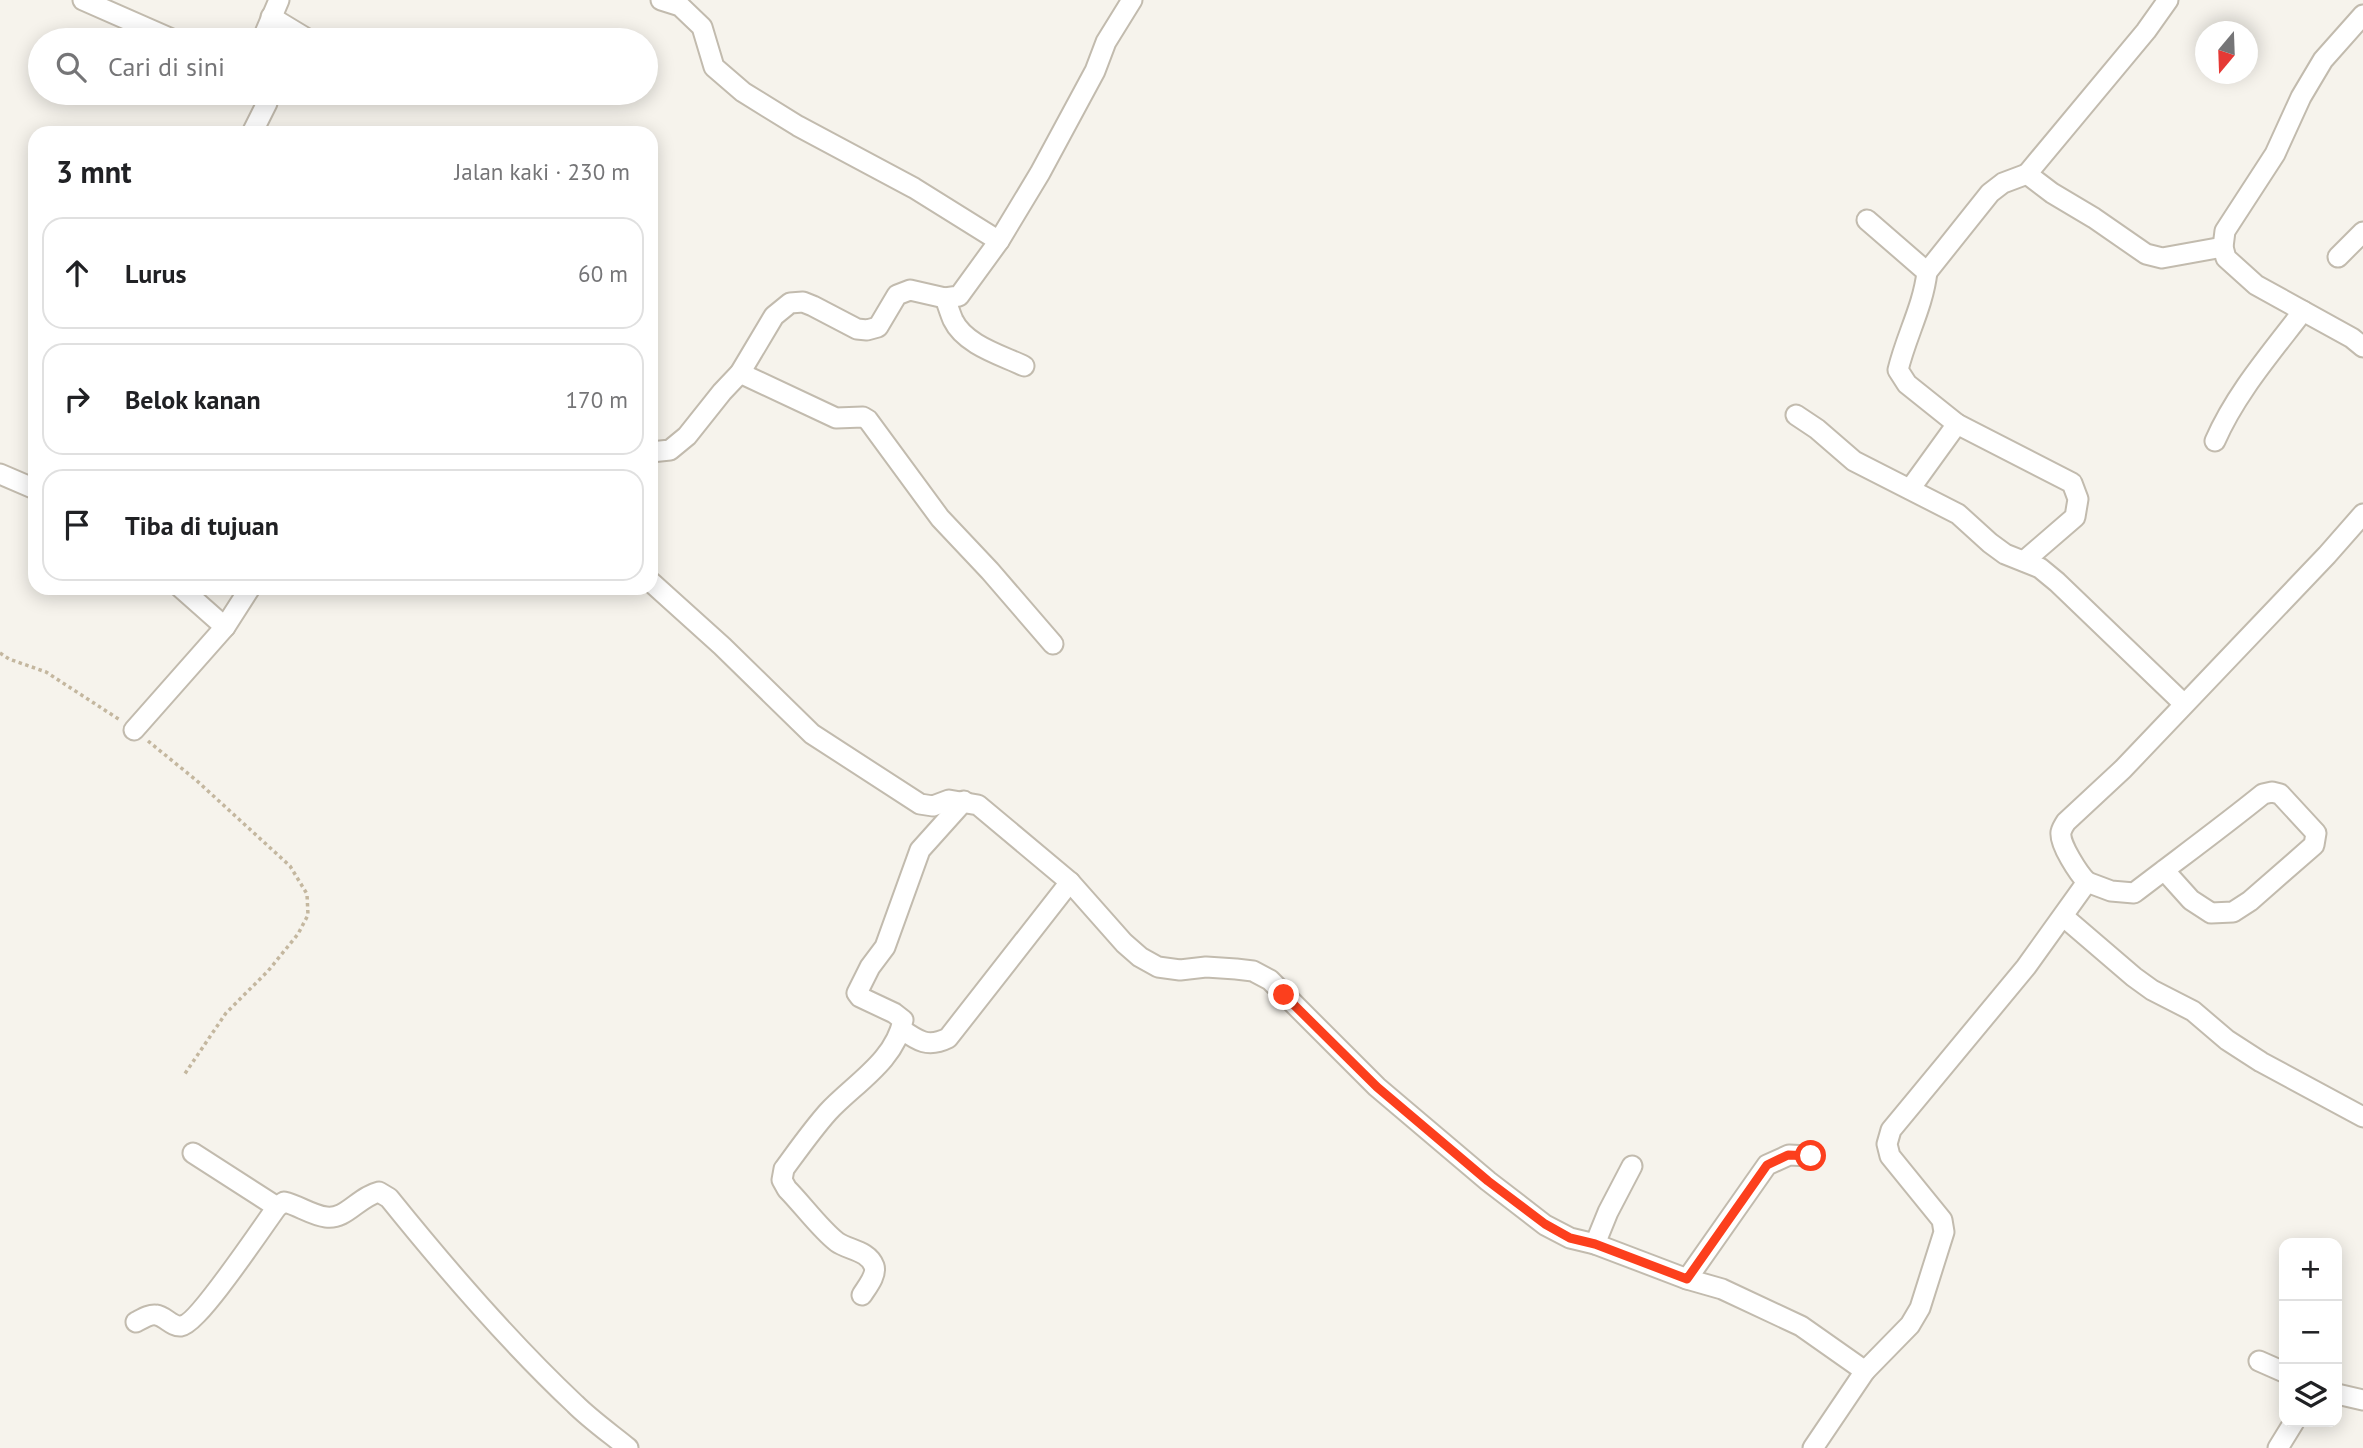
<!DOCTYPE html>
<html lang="id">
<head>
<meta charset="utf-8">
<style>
	:root { --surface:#fff; --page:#f2f2f2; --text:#202124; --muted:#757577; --line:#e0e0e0 }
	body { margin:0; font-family:"PT Sans",sans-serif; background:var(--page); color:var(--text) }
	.controls { position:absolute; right:21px; bottom:21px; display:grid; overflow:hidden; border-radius:14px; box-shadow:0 4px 18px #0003 }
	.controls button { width:63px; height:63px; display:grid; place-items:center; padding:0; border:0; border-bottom:2px solid var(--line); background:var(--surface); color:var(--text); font:35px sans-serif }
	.compass { position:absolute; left:2195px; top:21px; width:63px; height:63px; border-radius:50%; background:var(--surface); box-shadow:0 4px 18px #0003; rotate:199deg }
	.stop { position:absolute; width:21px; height:21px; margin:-16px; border:5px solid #fc3f1d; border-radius:50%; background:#fff }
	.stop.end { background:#fc3f1d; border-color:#fff; box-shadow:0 2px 7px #0008 }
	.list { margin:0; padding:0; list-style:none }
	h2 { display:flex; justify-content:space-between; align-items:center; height:91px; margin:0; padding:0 28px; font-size:30px }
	h2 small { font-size:23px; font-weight:400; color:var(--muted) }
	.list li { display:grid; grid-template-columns:46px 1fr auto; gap:21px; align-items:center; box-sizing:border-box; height:112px; margin:0 14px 14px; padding:0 14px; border:2px solid var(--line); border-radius:21px }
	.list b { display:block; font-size:26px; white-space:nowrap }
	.list em { font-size:23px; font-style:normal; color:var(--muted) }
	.icon { flex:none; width:38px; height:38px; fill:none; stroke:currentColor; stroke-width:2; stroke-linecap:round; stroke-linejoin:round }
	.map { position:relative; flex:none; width:2363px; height:1448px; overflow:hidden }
	.search { position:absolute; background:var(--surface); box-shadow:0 4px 18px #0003; left:28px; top:28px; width:630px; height:77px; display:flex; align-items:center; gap:18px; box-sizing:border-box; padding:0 24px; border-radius:38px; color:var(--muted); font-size:26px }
	.panel { position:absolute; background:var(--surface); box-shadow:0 4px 18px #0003; left:28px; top:126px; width:630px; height:469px; border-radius:21px }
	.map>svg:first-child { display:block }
</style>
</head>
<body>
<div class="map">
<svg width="2363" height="1448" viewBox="0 0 2363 1448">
	<rect width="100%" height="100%" fill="#f6f3ec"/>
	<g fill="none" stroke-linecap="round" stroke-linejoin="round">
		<g stroke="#c2bbae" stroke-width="23">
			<g id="minor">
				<polyline points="83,0 174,40"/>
				<polyline points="661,0 680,6 702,27 714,67 743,92 798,126 914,188 999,241"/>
				<polyline points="2168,0 2146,31 2027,174 2052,193 2094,218 2146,254 2162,258 2223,247"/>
				<polyline points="2363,15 2323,60 2301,97 2275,154 2225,231 2223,247 2226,258 2256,285 2352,338 2363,347"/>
				<polyline points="271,17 309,40"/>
				<polyline points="262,40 279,0"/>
				<polyline points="252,133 267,103 269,93"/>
				<path d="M1867,220L1927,272C1923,307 1906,336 1898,370L1907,384L1957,424L1910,489"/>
				<polyline points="2338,257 2363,232"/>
				<polyline points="1927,272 1990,193 2003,183 2027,174"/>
				<path d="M945,298C948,306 950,313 953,320C965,345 1001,355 1024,366"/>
				<polyline points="740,373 836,418 863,417 868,420 940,518 990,571 1053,644"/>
				<polyline points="1796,415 1817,429 1854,461 1958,514 1990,543 2005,554 2040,568 2057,582 2184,704"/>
				<polyline points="1957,424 2072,483 2078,499 2075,517 2024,561"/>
				<path d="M2215,441C2236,393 2271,353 2303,311"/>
				<polyline points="651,452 670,450 687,436 722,392 740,373 774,316 790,303 803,302 813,306 857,329 867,330 878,327 897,295 910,290 945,298 959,296 999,241 1040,173 1095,71 1106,42 1132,0"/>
				<polyline points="0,474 35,489"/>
				<polyline points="651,582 722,646 812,734 920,804 933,806 949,800 978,805 1070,882 1124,943 1140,957 1158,967 1180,970 1206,967 1236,969 1253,971 1270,980 1377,1087 1488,1181 1545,1225 1570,1238 1595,1244 1687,1279 1722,1289 1801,1326 1865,1371 1813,1448"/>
				<polyline points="181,588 225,627"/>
				<polyline points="134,730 225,627 250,588"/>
				<path d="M2087,882L2111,891L2134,893C2177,860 2221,828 2263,794L2272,792L2280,794L2316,833L2314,845L2250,901L2233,912L2211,913L2191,900L2164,870"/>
				<polyline points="2064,917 2134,977 2152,990 2193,1011 2227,1040 2261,1062 2363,1117"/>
				<path d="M901,1029C918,1041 928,1048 948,1038L1070,882"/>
				<polyline points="193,1153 277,1207"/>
				<polyline points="1595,1244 1608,1212 1632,1166"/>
				<polyline points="1687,1279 1767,1165 1789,1155 1810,1156"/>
				<path d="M862,1295C867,1287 877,1275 874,1266C868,1250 848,1250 837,1242C821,1230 802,1204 787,1189L782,1180L784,1169C798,1150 812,1130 828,1112C854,1084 895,1061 903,1020L894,1013L860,997L857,993L870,967L885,947L920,850L964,801"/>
				<path d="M136,1322C142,1319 150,1314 156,1315C165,1316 172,1327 181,1326C198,1324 263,1226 277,1207L284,1202C298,1205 311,1215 326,1217C346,1220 358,1197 379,1192L389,1198C447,1270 507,1340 575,1404C591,1420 611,1434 628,1448"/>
				<polyline points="2259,1361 2284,1372"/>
				<path d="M1865,1371L1910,1325L1920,1308L1944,1232L1942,1220L1890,1156L1887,1144L1891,1130L2026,967L2087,882C2079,874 2059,844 2061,832C2062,828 2064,825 2066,822L2123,769L2327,555L2363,514"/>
				<polyline points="2337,1394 2363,1400"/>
				<polyline points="2278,1448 2294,1422"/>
			</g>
		</g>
		<g stroke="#c4b79f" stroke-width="3.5" stroke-dasharray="3.5 3.5" stroke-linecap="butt">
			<polyline points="0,653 9,659 46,672 120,720"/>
			<polyline points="148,741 196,780 290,866 307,894 308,915 298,934 268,971 226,1013 184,1075"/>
		</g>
		<use href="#minor" stroke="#fff" stroke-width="19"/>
	</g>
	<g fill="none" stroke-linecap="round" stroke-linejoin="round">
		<polyline stroke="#fc3f1d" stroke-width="9" points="1284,995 1377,1087 1488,1181 1545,1224 1570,1238 1595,1244 1687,1279 1767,1165 1788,1155 1811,1156"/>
	</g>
</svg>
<div class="controls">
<button>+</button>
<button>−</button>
<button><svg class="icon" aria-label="layers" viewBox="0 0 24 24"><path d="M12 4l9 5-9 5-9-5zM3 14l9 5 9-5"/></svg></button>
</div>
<svg class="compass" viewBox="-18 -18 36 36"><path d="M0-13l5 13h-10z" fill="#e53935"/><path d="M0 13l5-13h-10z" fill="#757577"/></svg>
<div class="stop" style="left:1811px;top:1156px"></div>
<div class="stop end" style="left:1284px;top:995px"></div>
<div class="search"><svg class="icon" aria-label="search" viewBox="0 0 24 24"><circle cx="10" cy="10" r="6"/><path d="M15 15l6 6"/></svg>Cari di sini</div>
<section class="panel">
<h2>3 mnt<small>Jalan kaki · 230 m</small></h2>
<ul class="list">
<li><svg class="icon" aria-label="ahead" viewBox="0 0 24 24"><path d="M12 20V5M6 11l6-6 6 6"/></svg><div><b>Lurus</b></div><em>60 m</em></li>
<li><svg class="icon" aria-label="right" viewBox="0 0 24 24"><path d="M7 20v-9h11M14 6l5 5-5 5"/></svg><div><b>Belok kanan</b></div><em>170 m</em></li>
<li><svg class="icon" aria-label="arrive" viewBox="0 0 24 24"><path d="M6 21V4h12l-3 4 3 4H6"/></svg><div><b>Tiba di tujuan</b></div></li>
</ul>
</section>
</div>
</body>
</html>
